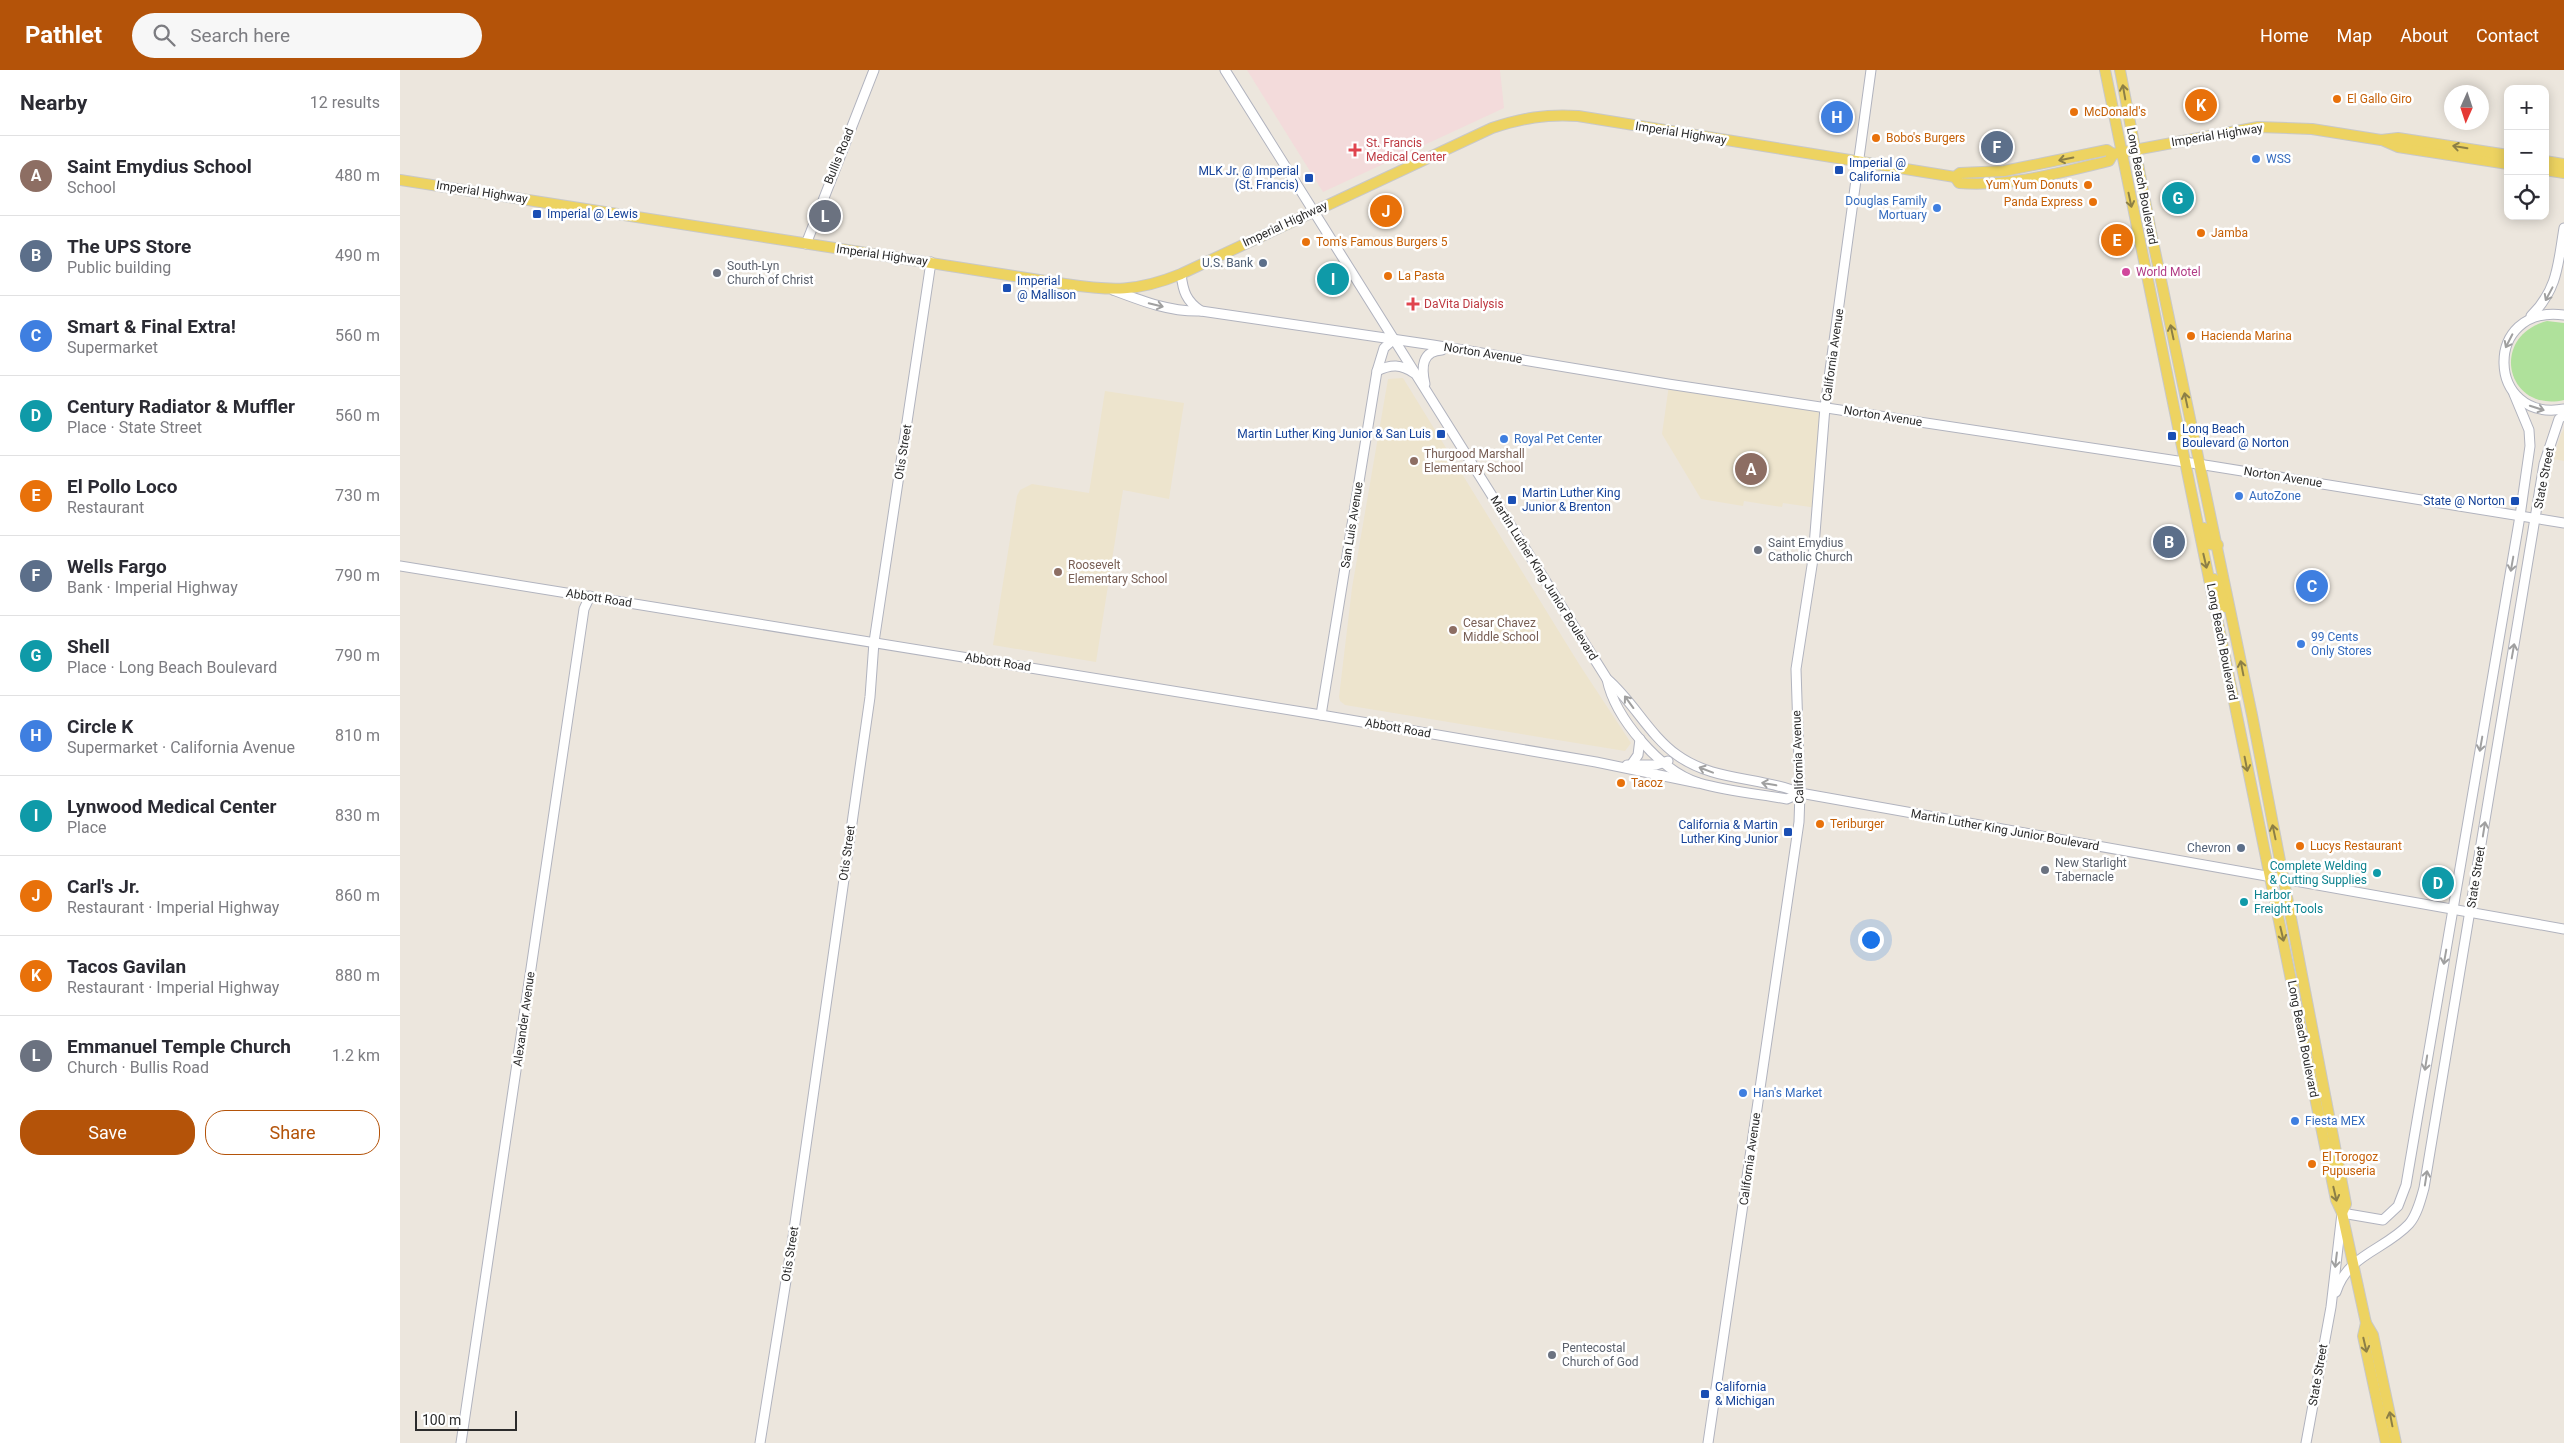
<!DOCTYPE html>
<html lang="en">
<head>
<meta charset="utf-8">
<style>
	:root { --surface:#fff; --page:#f7f7f7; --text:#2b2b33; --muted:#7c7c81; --line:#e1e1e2; --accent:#b45309 }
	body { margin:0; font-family:Roboto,sans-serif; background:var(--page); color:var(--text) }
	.controls { position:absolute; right:15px; top:15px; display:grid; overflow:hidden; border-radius:10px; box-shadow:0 2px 12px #0003 }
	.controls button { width:45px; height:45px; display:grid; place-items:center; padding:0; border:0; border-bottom:1px solid var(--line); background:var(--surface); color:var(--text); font:25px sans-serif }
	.compass { position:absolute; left:2044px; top:15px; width:45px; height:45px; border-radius:50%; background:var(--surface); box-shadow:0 2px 12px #0003; rotate:183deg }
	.scale { position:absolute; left:15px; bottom:12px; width:102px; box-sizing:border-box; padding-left:5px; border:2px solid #2b2b2b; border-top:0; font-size:14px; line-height:18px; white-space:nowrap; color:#2b2b2b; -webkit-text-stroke:4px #fff; paint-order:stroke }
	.you { position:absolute; left:1470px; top:869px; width:18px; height:18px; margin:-12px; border:4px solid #fff; border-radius:50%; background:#1a73e8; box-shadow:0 0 0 8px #1a73e833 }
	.badge { display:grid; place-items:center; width:32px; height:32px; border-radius:50%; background:var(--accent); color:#fff; font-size:16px; font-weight:700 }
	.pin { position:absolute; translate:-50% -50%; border:2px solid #fff; box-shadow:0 1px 5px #0006 }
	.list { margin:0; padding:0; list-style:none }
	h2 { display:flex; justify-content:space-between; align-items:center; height:65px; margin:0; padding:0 20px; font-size:21px }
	h2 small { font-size:16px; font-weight:400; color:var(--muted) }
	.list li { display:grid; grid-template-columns:32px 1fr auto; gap:15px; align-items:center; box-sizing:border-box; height:80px; padding:0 20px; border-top:1px solid var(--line) }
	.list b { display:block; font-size:19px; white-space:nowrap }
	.list p { margin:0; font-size:16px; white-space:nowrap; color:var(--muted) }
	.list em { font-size:16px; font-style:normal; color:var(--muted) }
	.actions { display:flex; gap:10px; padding:15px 20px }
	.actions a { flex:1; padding:11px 0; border:1px solid var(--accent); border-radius:20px; text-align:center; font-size:18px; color:var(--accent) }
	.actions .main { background:var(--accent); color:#fff }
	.icon { flex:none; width:28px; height:28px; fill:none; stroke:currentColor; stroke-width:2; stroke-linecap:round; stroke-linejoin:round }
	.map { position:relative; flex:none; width:2164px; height:1373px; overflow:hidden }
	header { display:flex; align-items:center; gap:30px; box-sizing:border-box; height:70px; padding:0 25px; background:var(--accent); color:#fff }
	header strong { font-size:24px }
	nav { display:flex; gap:28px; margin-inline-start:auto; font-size:18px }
	.search { width:350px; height:45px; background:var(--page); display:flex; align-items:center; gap:12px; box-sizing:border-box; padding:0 18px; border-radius:28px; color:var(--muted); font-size:19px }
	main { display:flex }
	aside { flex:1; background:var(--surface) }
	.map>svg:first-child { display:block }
</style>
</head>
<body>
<header>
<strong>Pathlet</strong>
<div class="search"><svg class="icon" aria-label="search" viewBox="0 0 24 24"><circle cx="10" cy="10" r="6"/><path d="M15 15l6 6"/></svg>Search here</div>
<nav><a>Home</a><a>Map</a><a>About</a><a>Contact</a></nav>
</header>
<main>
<aside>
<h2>Nearby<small>12 results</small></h2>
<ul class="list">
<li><span class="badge" style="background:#8d6e63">A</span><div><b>Saint Emydius School</b><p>School</p></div><em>480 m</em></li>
<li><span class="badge" style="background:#5c6f8a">B</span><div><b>The UPS Store</b><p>Public building</p></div><em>490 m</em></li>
<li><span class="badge" style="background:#3f7fe0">C</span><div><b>Smart &amp; Final Extra!</b><p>Supermarket</p></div><em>560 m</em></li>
<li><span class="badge" style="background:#0f9aa8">D</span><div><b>Century Radiator &amp; Muffler</b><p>Place · State Street</p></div><em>560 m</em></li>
<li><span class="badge" style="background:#e8710a">E</span><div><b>El Pollo Loco</b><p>Restaurant</p></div><em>730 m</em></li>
<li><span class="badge" style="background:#5c6f8a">F</span><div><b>Wells Fargo</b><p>Bank · Imperial Highway</p></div><em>790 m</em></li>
<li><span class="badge" style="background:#0f9aa8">G</span><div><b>Shell</b><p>Place · Long Beach Boulevard</p></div><em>790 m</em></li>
<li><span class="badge" style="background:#3f7fe0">H</span><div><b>Circle K</b><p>Supermarket · California Avenue</p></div><em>810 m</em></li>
<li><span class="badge" style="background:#0f9aa8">I</span><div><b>Lynwood Medical Center</b><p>Place</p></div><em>830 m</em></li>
<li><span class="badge" style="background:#e8710a">J</span><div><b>Carl's Jr.</b><p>Restaurant · Imperial Highway</p></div><em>860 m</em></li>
<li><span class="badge" style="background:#e8710a">K</span><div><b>Tacos Gavilan</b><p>Restaurant · Imperial Highway</p></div><em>880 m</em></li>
<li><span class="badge" style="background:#6b7280">L</span><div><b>Emmanuel Temple Church</b><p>Church · Bullis Road</p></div><em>1.2 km</em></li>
</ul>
<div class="actions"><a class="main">Save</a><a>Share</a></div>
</aside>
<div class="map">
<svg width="2164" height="1373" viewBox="0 0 2164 1373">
	<rect width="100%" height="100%" fill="#ece6dd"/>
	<g fill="#ede4cd">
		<polygon points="1003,308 1179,594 1231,673 1225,681 945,635 940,631 939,627 952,518 988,309"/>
		<polygon points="1269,315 1424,338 1417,438 1383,433 1382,437 1344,431 1343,436 1301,429 1262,364"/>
		<polygon points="705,321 784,333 769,429 723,420 696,592 593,575 617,426 620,420 632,414 689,423"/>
		<polygon points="2164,359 2164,391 2153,389 2161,364"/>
	</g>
	<polygon fill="#f3dbdb" points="847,0 1100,0 1104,38 923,122"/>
	<path fill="#afe19b" d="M2147,251L2164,253V330C2107,343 2088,267 2147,251Z"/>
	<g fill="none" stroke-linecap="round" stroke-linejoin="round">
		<g stroke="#b1b3be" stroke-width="11">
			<g id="secondary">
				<path d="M825,0L1207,609C1233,631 1249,665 1277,685C1314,712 1360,706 1400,723L2164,859"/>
				<polyline points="406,174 474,0"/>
				<path d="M781,204C783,221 786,231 801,241"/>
				<path d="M713,220C742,231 770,242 801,241L1033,275L1268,314L1811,396L2164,453"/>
				<path d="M2164,245C2082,234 2086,353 2164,339"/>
				<path d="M2131,246C2158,219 2158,194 2164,158"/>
				<path d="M977,301C991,294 1001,294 1014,303"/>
				<path d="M1025,314C1021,297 1022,281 1042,280"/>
				<polyline points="0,496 921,645 1196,692 1298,713"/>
				<path d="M1207,609C1215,648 1260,701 1299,713C1327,721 1358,724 1387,729L1400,723"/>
				<polyline points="921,645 977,301 984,278 994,269"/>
				<polyline points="1227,695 1256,695 1268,691"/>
				<polyline points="1231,695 1238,685 1240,669"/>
				<path d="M1936,1222C1948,1184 1985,1180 2009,1154C2017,1145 2021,1129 2024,1118L2144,394L2159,349L2164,345"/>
				<polyline points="61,1373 179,573 184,539 190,526"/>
				<polyline points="360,1373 393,1167 470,627 474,572 531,192"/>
				<polyline points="1308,1373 1399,752 1400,723 1396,599 1413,489 1425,337 1471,0"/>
				<polyline points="1906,1373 1931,1237 1942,1143 1983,1150 1998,1136 2006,1115 2120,446 2130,376 2129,360 2114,324"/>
			</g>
		</g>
		<g stroke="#c8c8c8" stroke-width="12">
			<g id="primary">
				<polyline points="1705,0 1936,1130 1942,1143 1966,1253 1973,1265 1996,1373"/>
				<polyline points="1720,0 1751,162 1852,645 1946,1134 1942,1143"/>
				<polyline points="1982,70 1998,77 2108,94"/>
				<polyline points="2145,91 2164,94"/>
				<polyline points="2145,100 2164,103"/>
				<path d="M1555,107L1559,113C1610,117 1659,103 1709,91L1713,84"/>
				<path d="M0,110L665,214C712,221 737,222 781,204L1092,58C1123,48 1145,44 1178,46L1555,107L1560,103L1604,101L1707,80L1713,84L1858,57L1912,59L1981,70L1998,68L2108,85"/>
				<polyline points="1804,458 1808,474 1818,475"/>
				<polyline points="1809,509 1814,509 1817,512 1825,537"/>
				<polyline points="1966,1253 1963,1266 1986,1373"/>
			</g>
		</g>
		<use href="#secondary" stroke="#fff" stroke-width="9"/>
		<use href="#primary" stroke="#edd361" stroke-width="10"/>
	</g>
	<defs><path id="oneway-shaft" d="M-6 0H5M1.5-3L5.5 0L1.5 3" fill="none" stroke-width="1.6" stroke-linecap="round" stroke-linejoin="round" transform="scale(1.25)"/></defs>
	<g stroke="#8c7f46">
		<use href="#oneway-shaft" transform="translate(1724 22) rotate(-100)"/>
		<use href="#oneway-shaft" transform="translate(2060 77) rotate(-171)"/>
		<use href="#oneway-shaft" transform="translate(1666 89) rotate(168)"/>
		<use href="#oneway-shaft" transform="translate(1730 130) rotate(78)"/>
		<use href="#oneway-shaft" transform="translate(1772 262) rotate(-102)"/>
		<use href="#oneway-shaft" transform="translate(1786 330) rotate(-102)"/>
		<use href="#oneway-shaft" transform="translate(1805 491) rotate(77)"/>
		<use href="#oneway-shaft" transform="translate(1842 598) rotate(-101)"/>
		<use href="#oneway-shaft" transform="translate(1846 694) rotate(79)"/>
		<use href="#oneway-shaft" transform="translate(1874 762) rotate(-102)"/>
		<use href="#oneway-shaft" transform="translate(1882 864) rotate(77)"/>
		<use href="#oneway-shaft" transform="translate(1935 1124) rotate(77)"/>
		<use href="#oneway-shaft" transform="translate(1965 1275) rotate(77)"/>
		<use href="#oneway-shaft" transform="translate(1991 1349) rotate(-101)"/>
	</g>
	<g stroke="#a0a0a0">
		<use href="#oneway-shaft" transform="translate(2149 224) rotate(118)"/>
		<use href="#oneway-shaft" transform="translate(756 235) rotate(14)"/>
		<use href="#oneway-shaft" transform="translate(2109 271) rotate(117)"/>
		<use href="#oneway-shaft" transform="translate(2137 338) rotate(18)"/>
		<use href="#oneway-shaft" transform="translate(2112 494) rotate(100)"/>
		<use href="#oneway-shaft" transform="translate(2113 581) rotate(-80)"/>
		<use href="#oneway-shaft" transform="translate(1229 632) rotate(-126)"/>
		<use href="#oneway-shaft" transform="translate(2081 674) rotate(100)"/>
		<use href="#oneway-shaft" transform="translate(1306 700) rotate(-159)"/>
		<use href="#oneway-shaft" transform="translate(1369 714) rotate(-170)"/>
		<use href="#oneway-shaft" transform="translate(2084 759) rotate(-81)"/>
		<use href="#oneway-shaft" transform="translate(2045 887) rotate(100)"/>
		<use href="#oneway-shaft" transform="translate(2026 993) rotate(99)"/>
		<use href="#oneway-shaft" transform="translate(2026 1108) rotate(-81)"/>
		<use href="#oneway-shaft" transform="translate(1936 1190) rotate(97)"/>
	</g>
	<g fill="#e8710a" stroke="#fff" stroke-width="2">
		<circle cx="1937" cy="29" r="5"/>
		<circle cx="1674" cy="42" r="5"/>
		<circle cx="1476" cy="68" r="5"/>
		<circle cx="1688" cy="115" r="5"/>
		<circle cx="1693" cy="132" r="5"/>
		<circle cx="1801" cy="163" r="5"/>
		<circle cx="906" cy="172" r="5"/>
		<circle cx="988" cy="206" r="5"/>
		<circle cx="1791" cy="266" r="5"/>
		<circle cx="1221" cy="713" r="5"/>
		<circle cx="1420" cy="754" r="5"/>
		<circle cx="1900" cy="776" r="5"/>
		<circle cx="1912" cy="1094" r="5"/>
	</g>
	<g fill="#e0444e" stroke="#fff" stroke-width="2">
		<path d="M952.5 72.5h5v5h5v5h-5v5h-5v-5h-5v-5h5z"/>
		<path d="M1010.5 226.5h5v5h5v5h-5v5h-5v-5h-5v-5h5z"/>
	</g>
	<g fill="#3f7fe0" stroke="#fff" stroke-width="2">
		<circle cx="1856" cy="89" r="5"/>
		<circle cx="1537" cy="138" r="5"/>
		<circle cx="1104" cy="369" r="5"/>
		<circle cx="1839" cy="426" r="5"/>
		<circle cx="1901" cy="574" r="5"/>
		<circle cx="1343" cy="1023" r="5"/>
		<circle cx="1895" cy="1051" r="5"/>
	</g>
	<g fill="#1a4fb4" stroke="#fff" stroke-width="2">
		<rect x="1434" y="95" width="10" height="10" rx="2.5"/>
		<rect x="904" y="103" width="10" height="10" rx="2.5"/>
		<rect x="132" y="139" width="10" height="10" rx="2.5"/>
		<rect x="602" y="213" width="10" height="10" rx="2.5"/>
		<rect x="1036" y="359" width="10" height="10" rx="2.5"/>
		<rect x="1767" y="361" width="10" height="10" rx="2.5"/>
		<rect x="1107" y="425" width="10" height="10" rx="2.5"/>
		<rect x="2110" y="426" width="10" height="10" rx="2.5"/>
		<rect x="1383" y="757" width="10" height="10" rx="2.5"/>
		<rect x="1300" y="1319" width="10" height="10" rx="2.5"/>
	</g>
	<g fill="#5c6f8a" stroke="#fff" stroke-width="2">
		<circle cx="863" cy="193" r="5"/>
		<circle cx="1841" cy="778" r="5"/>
	</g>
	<circle fill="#d1479c" stroke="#fff" stroke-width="2" cx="1726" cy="202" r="5"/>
	<g fill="#6b7280" stroke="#fff" stroke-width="2">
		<circle cx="317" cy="203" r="5"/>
		<circle cx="1358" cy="480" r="5"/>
		<circle cx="1645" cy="800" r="5"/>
		<circle cx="1152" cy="1285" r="5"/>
	</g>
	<g fill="#8d6e63" stroke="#fff" stroke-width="2">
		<circle cx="1014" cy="391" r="5"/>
		<circle cx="658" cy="502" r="5"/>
		<circle cx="1053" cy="560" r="5"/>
	</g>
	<g fill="#0f9aa8" stroke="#fff" stroke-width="2">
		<circle cx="1977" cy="803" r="5"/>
		<circle cx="1844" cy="832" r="5"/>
	</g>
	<g text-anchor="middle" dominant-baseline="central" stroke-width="5" stroke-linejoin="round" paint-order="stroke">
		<g font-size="12" fill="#c56008" stroke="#fff" text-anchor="start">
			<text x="1947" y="29">El Gallo Giro</text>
			<text x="1684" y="42">McDonald's</text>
			<text x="1486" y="68">Bobo's Burgers</text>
			<text x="1678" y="115" text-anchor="end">Yum Yum Donuts</text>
			<text x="1683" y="132" text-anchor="end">Panda Express</text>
			<text x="1811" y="163">Jamba</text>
			<text x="916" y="172">Tom's Famous Burgers 5</text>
			<text x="998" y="206">La Pasta</text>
			<text x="1801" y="266">Hacienda Marina</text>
			<text x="1231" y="713">Tacoz</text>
			<text x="1430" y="754">Teriburger</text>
			<text x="1910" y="776">Lucys Restaurant</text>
			<text x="1922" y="1087">El Torogoz<tspan x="1922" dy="14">Pupuseria</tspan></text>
		</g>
		<g font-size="12" fill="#2b2b2b" stroke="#fff">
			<text transform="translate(1281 63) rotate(9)">Imperial Highway</text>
			<text transform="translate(1817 65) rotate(-9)">Imperial Highway</text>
			<text transform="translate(439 86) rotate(-68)">Bullis Road</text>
			<text transform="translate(1742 116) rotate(79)">Long Beach Boulevard</text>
			<text transform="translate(82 122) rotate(9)">Imperial Highway</text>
			<text transform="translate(885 154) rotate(-25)">Imperial Highway</text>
			<text transform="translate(482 185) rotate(8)">Imperial Highway</text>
			<text transform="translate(1083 283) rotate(9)">Norton Avenue</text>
			<text transform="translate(1433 285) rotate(-82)">California Avenue</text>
			<text transform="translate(1483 346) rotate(9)">Norton Avenue</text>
			<text transform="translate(503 382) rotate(-81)">Otis Street</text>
			<text transform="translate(1883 407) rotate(9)">Norton Avenue</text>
			<text transform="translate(2144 408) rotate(-79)">State Street</text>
			<text transform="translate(952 455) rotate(-81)">San Luis Avenue</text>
			<text transform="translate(1144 508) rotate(58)">Martin Luther King Junior Boulevard</text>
			<text transform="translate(199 528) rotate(9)">Abbott Road</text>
			<text transform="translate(1822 572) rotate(79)">Long Beach Boulevard</text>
			<text transform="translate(598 592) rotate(9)">Abbott Road</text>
			<text transform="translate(998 658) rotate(10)">Abbott Road</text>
			<text transform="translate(1398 687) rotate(-92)">California Avenue</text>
			<text transform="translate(1605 760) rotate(10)">Martin Luther King Junior Boulevard</text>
			<text transform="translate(447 783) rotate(-82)">Otis Street</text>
			<text transform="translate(2076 807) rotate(-81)">State Street</text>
			<text transform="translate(124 949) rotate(-82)">Alexander Avenue</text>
			<text transform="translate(1903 969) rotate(79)">Long Beach Boulevard</text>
			<text transform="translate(1350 1089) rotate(-82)">California Avenue</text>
			<text transform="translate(390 1184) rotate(-81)">Otis Street</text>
			<text transform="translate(1918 1305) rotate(-80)">State Street</text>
		</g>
		<g font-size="12" fill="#be3a42" stroke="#fff" text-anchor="start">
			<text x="966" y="73">St. Francis<tspan x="966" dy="14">Medical Center</tspan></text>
			<text x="1024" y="234">DaVita Dialysis</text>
		</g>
		<g font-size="12" fill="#366cbe" stroke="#fff" text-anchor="start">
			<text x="1866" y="89">WSS</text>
			<text x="1527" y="131" text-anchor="end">Douglas Family<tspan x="1527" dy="14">Mortuary</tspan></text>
			<text x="1114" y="369">Royal Pet Center</text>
			<text x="1849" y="426">AutoZone</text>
			<text x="1911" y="567">99 Cents<tspan x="1911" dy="14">Only Stores</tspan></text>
			<text x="1353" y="1023">Han's Market</text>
			<text x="1905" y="1051">Fiesta MEX</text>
		</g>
		<g font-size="12" fill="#164399" stroke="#fff" text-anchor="start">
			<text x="1449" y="93">Imperial @<tspan x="1449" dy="14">California</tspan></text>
			<text x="899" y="101" text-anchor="end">MLK Jr. @ Imperial<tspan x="899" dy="14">(St. Francis)</tspan></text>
			<text x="147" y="144">Imperial @ Lewis</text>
			<text x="617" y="211">Imperial<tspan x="617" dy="14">@ Mallison</tspan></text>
			<text x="1782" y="359">Long Beach<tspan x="1782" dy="14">Boulevard @ Norton</tspan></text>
			<text x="1031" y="364" text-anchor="end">Martin Luther King Junior &amp; San Luis</text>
			<text x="1122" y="423">Martin Luther King<tspan x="1122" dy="14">Junior &amp; Brenton</tspan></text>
			<text x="2105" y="431" text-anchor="end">State @ Norton</text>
			<text x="1378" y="755" text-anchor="end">California &amp; Martin<tspan x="1378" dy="14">Luther King Junior</tspan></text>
			<text x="1315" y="1317">California<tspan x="1315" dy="14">&amp; Michigan</tspan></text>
		</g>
		<g font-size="12" fill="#4e5e75" stroke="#fff" text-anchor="end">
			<text x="853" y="193">U.S. Bank</text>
			<text x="1831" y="778">Chevron</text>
		</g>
		<g font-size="12" fill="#5b616d" stroke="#fff" text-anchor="start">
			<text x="327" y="196">South-Lyn<tspan x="327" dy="14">Church of Christ</tspan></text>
			<text x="1368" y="473">Saint Emydius<tspan x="1368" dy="14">Catholic Church</tspan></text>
			<text x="1655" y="793">New Starlight<tspan x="1655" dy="14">Tabernacle</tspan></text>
			<text x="1162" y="1278">Pentecostal<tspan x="1162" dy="14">Church of God</tspan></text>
		</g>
		<g font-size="12" fill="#b23c85" stroke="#fff" text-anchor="start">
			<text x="1736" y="202">World Motel</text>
		</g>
		<g font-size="12" fill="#785e54" stroke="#fff" text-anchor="start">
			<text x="1024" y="384">Thurgood Marshall<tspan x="1024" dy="14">Elementary School</tspan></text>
			<text x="668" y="495">Roosevelt<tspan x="668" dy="14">Elementary School</tspan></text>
			<text x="1063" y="553">Cesar Chavez<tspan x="1063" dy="14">Middle School</tspan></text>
		</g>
		<g font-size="12" fill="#0d838f" stroke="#fff" text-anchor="end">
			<text x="1967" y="796">Complete Welding<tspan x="1967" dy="14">&amp; Cutting Supplies</tspan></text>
			<text x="1854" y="825" text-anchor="start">Harbor<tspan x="1854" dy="14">Freight Tools</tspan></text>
		</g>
	</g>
</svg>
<div class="controls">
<button>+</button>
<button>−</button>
<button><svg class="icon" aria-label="locate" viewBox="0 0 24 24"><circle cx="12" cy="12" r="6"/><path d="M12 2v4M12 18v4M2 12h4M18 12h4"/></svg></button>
</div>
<svg class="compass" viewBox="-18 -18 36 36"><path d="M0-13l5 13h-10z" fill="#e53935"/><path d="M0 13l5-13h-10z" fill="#7c7c81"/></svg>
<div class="scale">100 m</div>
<div class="you"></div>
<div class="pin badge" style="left:1351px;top:399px;background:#8d6e63">A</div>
<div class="pin badge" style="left:1769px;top:472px;background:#5c6f8a">B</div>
<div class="pin badge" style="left:1912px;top:516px;background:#3f7fe0">C</div>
<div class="pin badge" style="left:2038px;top:813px;background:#0f9aa8">D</div>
<div class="pin badge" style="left:1717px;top:170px;background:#e8710a">E</div>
<div class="pin badge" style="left:1597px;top:77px;background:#5c6f8a">F</div>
<div class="pin badge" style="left:1778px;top:128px;background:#0f9aa8">G</div>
<div class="pin badge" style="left:1437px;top:47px;background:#3f7fe0">H</div>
<div class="pin badge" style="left:933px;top:209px;background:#0f9aa8">I</div>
<div class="pin badge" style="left:986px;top:141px;background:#e8710a">J</div>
<div class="pin badge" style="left:1801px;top:35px;background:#e8710a">K</div>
<div class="pin badge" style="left:425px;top:146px;background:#6b7280">L</div>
</div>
</main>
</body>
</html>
